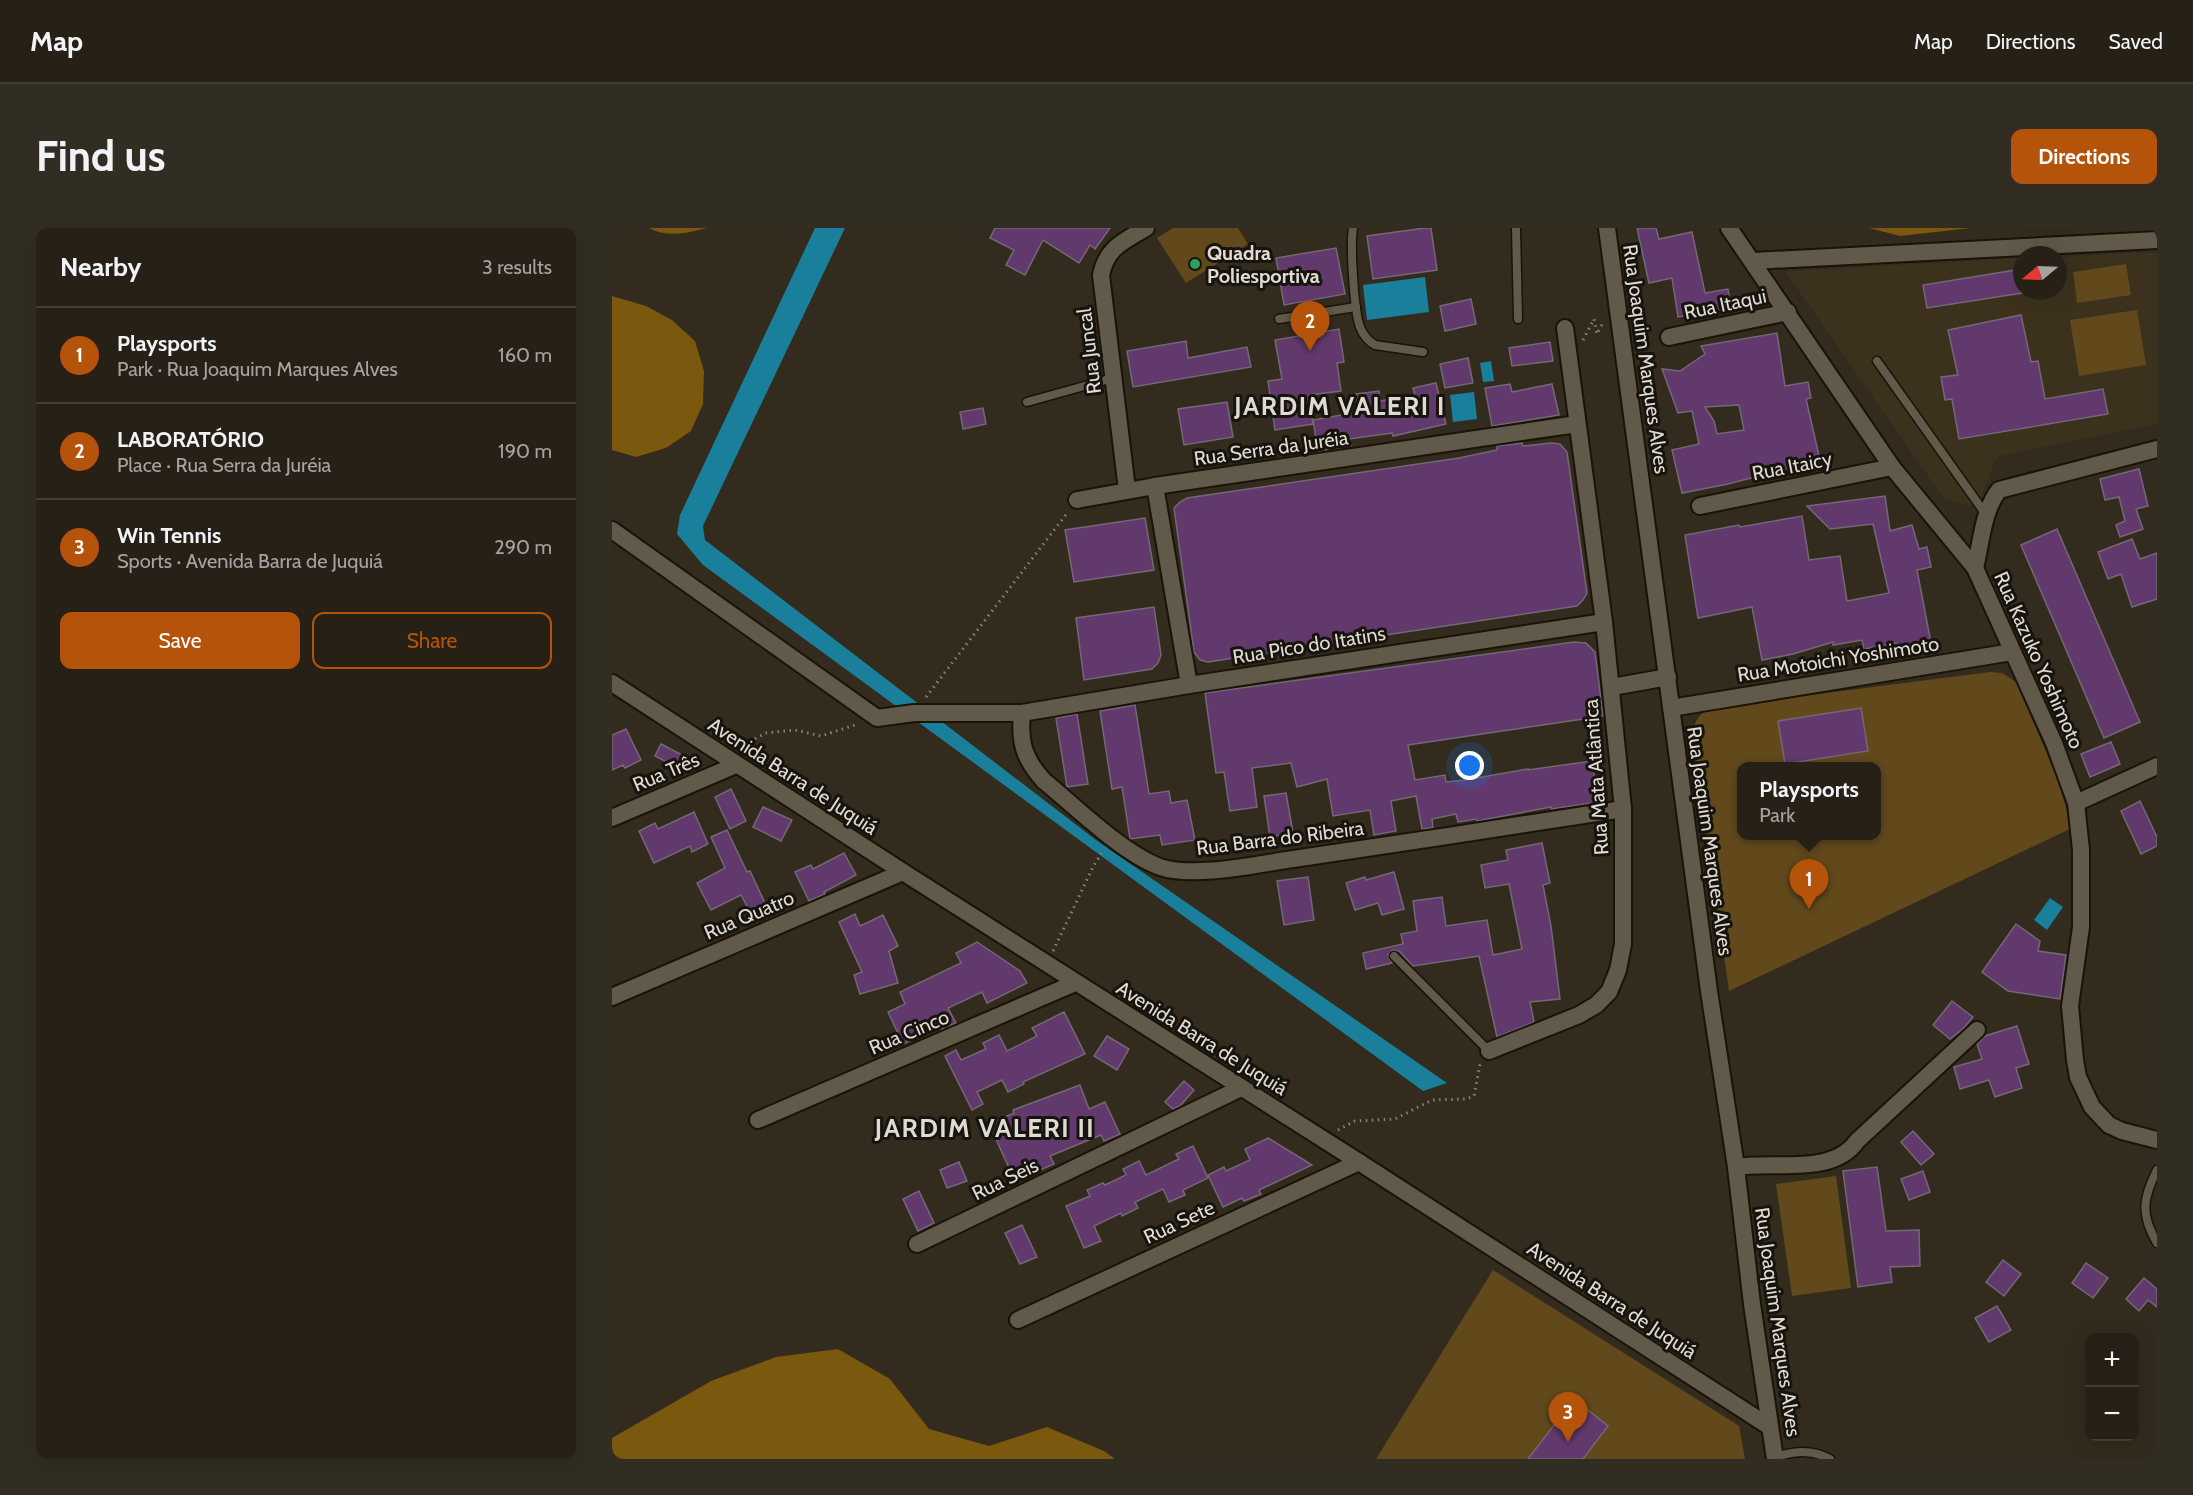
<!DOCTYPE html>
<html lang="en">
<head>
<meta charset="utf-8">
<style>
	:root { --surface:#262016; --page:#322d23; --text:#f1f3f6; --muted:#a4a3a1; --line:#423e35; --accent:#b45309 }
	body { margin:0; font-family:Cabin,sans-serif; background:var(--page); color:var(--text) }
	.controls { position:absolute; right:18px; bottom:18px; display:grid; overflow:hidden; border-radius:12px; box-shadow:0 6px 24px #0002 }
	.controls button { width:54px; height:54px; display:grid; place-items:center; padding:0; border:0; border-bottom:2px solid var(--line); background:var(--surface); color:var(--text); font:30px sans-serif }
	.compass { position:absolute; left:1401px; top:18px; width:54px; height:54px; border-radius:50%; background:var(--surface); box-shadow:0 6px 24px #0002; rotate:251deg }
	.you { position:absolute; left:858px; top:538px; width:21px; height:21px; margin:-15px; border:4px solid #fff; border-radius:50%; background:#1a73e8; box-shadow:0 0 0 9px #1a73e833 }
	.badge { display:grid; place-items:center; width:39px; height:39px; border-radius:50%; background:var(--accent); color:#fff; font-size:20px; font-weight:700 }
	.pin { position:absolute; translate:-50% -50px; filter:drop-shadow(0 2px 3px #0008) }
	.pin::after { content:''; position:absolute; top:32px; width:21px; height:18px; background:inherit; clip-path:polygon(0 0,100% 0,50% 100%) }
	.popup { position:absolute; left:1125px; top:534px; width:144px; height:78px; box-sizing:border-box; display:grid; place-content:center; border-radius:12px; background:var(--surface); filter:drop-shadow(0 2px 4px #0005); font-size:20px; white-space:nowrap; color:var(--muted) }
	.popup b { font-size:22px; color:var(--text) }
	.popup::after { content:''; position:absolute; left:50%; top:100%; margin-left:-12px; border:12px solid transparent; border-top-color:var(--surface) }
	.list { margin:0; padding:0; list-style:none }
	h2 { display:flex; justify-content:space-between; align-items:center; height:78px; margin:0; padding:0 24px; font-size:26px }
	h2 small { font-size:20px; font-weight:400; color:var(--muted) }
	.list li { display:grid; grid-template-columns:39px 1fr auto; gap:18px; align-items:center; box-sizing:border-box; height:96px; padding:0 24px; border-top:2px solid var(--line) }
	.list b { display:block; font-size:22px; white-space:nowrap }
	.list p { margin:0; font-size:20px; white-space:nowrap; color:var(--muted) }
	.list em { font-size:20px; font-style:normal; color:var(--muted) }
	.actions { display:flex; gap:12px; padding:18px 24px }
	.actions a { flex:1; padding:14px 0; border:2px solid var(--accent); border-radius:12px; text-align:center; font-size:21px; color:var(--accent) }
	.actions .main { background:var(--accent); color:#fff }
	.map { position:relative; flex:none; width:1545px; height:1231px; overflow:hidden; border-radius:12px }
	header { display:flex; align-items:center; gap:36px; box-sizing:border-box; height:84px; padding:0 30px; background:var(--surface); border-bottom:2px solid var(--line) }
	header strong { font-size:28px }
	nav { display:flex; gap:33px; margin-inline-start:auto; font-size:21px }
	.intro { display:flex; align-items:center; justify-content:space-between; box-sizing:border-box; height:144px; padding:0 36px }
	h1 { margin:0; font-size:42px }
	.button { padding:15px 27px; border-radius:12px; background:var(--accent); color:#fff; font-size:21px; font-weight:700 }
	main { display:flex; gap:36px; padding:0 36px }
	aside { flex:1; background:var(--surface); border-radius:12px; box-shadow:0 6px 24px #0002 }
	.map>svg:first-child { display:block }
</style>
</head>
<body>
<header>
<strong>Map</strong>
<nav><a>Map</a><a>Directions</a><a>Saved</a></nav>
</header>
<div class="intro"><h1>Find us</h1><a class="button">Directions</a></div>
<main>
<aside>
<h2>Nearby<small>3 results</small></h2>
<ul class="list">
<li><span class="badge">1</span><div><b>Playsports</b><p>Park · Rua Joaquim Marques Alves</p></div><em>160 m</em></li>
<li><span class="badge">2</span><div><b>LABORATÓRIO</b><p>Place · Rua Serra da Juréia</p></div><em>190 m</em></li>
<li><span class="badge">3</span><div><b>Win Tennis</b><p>Sports · Avenida Barra de Juquiá</p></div><em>290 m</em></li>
</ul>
<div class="actions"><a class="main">Save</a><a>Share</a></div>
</aside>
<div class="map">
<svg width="1545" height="1231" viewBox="0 0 1545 1231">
	<rect width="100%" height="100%" fill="#332b1d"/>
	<polygon fill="#3c311d" points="1515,25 1545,25 1545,196 1387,228 1382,234 1367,276 1356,278 1332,271 1173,43 1410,30 1410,63 1446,63 1446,29"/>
	<g fill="#61491c" fill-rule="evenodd">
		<polygon points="561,0 626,0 636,16 574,55 545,10"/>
		<polygon points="1514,36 1519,67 1465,75 1461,44"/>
		<polygon points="1525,82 1534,137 1467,148 1458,92"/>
		<path d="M1378,444L1390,445L1404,454L1445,549L1460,600L1117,763L1081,508C1082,491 1088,483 1105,479ZM1130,538H1264V608H1130Z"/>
		<polygon points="1224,948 1239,1060 1180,1068 1164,956"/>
		<polygon points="881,1042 1127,1198 1133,1231 764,1231"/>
	</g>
	<g fill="#7a580d">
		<path d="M37,0H95C76,5 55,10 37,0Z"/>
		<polygon points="1257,0 1359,0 1288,8"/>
		<polygon points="0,68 34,78 60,92 83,113 92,143 91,176 79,203 54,220 24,229 0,222"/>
		<polygon points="226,1121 278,1151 317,1201 377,1218 435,1199 492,1223 503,1231 0,1231 0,1210 99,1153 164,1129"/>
	</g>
	<g fill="#197f9a">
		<polygon points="203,0 233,0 91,298 93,312 484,612 835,855 811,863 91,337 65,306 68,287"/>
		<polygon points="813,49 817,84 755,92 751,57"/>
		<polygon points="879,133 882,153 871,154 868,135"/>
		<polygon points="862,164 865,191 841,194 838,167"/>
		<polygon points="1438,670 1451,679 1435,702 1422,692"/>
	</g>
	<g fill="#62396c" stroke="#736876" stroke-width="1.5" fill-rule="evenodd">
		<polygon points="383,0 498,0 483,21 478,17 467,35 431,12 413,47 394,37 402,22 378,10"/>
		<polygon points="813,0 819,0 825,42 761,51 755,8"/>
		<polygon points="1025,0 1044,0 1047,11 1080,4 1093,65 1116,61 1119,80 1066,89 1060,50 1037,55"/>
		<polygon points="724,20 733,66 672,77 664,30"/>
		<polygon points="1410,41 1410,65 1315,80 1311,57"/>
		<polygon points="859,71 864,96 833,103 828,78"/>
		<polygon points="1409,87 1419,134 1426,133 1433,171 1491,161 1496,186 1347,211 1340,171 1333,172 1329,149 1346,147 1336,102"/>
		<polygon points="727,101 732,134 725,135 729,163 697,167 701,196 663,202 656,153 670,151 663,112"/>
		<path d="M1165,105L1173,158L1196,154L1199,170L1194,171L1208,232L1116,256L1070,265L1060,222L1087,216L1080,183L1066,185L1050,141L1068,143L1093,126L1089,118ZM1127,177L1132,202L1105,206L1102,193L1093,179Z"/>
		<polygon points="574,113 576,130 635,119 639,139 521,159 515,123"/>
		<polygon points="938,114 941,133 900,138 897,120"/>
		<polygon points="856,130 861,155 833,160 828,136"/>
		<polygon points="824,155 834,196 781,208 780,205 737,211 739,218 706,223 701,192 746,184 744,166 767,163 768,173 803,167 801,160"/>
		<polygon points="898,156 900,164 940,156 947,187 880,198 873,160"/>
		<polygon points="615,174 621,209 572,217 566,181"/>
		<polygon points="371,180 374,196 351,201 348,184"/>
		<polygon points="910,215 911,218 939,215 948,216 955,224 975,365 971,372 965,378 596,434 588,432 582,424 562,280 568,274 575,270 847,230 885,222 885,218"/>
		<polygon points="1527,241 1536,278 1524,281 1531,301 1508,309 1504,297 1513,293 1507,269 1493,272 1488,251"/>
		<polygon points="1273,268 1278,303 1300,297 1307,321 1315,319 1319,339 1305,342 1320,420 1288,426 1286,415 1252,421 1250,412 1221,417 1221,414 1181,426 1150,432 1140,379 1086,390 1073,307 1127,297 1128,299 1190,288 1197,332 1228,328 1235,373 1277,365 1261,296 1218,301 1195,278"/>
		<polygon points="533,290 542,342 462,354 453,302"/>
		<polygon points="1445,301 1528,494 1492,510 1409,317"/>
		<polygon points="1520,311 1528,331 1545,325 1545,371 1520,379 1509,346 1496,351 1486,324"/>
		<polygon points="542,379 549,427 546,435 540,441 472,452 464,390"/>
		<polygon points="962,414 974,415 983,424 991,488 796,517 803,552 833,547 834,554 853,552 916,541 916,542 980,533 986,574 939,581 939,579 865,593 864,591 846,594 844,586 820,591 821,600 810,601 804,568 779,573 784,603 762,607 758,582 721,588 715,551 685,559 679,535 640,540 645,579 618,583 612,544 604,545 593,465"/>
		<polygon points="523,477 537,566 557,563 559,575 575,572 583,612 550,617 548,607 518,611 510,559 500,561 488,483"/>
		<polygon points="1249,480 1256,523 1173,536 1166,493"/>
		<polygon points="465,486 476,556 455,559 444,490"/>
		<polygon points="14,501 29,532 13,540 11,537 0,542 0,507"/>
		<polygon points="1499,514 1508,536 1478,549 1469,526"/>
		<polygon points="49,516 72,528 66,540 43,528"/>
		<polygon points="119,561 134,593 118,601 103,569"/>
		<polygon points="674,565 681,605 658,609 652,568"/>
		<polygon points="1528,573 1545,609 1545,618 1529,626 1509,583"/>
		<polygon points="151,579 180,592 169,613 141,599"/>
		<polygon points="82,584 96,616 80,624 78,618 42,635 27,603 43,595 46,601"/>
		<polygon points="115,602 135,644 138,643 153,675 137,682 129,667 99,682 85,655 113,640 99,609"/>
		<polygon points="930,615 938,655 931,657 939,698 948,771 918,774 922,794 885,809 867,728 801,738 787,723 781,722 776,727 780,735 754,741 751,725 791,716 789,706 805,703 801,673 830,669 834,698 875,692 881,727 910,721 897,656 873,660 869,637 896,632 894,622"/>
		<polygon points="232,625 244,647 212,664 213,666 197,673 183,644 199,637 201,641"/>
		<polygon points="782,644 792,681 770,687 766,675 743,682 734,655 753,649 754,652"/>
		<polygon points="696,649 702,692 672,697 665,653"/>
		<polygon points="243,686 248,698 271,687 286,718 277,723 286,755 248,766 242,747 250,744 227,694"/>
		<polygon points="1404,696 1428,713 1426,723 1454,727 1448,771 1396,763 1370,744"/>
		<polygon points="365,714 408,743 415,755 375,775 370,764 336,780 344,795 327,802 326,800 291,816 276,784 293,776 288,764 349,735 344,725"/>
		<polygon points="1340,773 1361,789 1351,801 1338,811 1321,797"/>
		<polygon points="452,784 473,826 411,854 412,856 396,864 390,852 365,864 371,876 360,882 333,828 344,822 349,832 374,821 371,815 387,807 395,823 425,808 420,800"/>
		<polygon points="1405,798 1417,836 1404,840 1410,860 1383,869 1377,852 1348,861 1342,839 1370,831 1365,816 1373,808"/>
		<polygon points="495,808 517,821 505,842 482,828"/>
		<polygon points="572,853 582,862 568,878 561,881 553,874"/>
		<polygon points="468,857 477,881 493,874 508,906 492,913 489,907 438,928 442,936 403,953 377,896 402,885 401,882"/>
		<polygon points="1301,903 1322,926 1309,937 1289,914"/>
		<polygon points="656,910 700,937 647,962 649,966 632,973 630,970 611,979 596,947 612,939 614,943 638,932 633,921"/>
		<polygon points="581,918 596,950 571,962 573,967 557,974 551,961 523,974 526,980 510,988 509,985 482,998 489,1013 472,1020 454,978 478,968 475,962 491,955 493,957 514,947 511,941 527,933 534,947 567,931 564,926"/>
		<polygon points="347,934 355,953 335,960 328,942"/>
		<polygon points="1265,939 1274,1003 1307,1002 1308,1038 1278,1039 1280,1054 1246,1059 1231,943"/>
		<polygon points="1311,943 1318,964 1297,972 1289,951"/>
		<polygon points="307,963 322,995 306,1003 291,971"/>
		<polygon points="410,997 425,1029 408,1036 393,1005"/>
		<polygon points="1391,1032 1409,1046 1392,1068 1374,1054"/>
		<polygon points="1474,1035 1496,1050 1481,1070 1460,1055"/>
		<polygon points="1532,1050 1545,1061 1545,1079 1536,1072 1527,1083 1514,1071"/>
		<polygon points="1385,1078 1399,1102 1377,1114 1363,1090"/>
		<polygon points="962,1171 996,1198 971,1231 916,1231"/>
	</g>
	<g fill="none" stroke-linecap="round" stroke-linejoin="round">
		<g stroke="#1a1307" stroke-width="11">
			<g id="lane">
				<path d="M741,0C738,18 742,83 748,99C751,107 756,113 763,117L811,124"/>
				<polyline points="904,0 906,91"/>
				<polyline points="667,91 744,79"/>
				<polyline points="1265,133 1375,288"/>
				<polyline points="415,174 501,150"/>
				<polyline points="782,728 877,823"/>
				<path d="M1545,942C1531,970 1528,986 1545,1015"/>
				<path d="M1163,1229C1183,1223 1199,1221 1218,1231"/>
			</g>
		</g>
		<g stroke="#1a1307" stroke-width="20">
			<g id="street">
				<polyline points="995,0 1097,763 1124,939 1140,1076 1163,1231"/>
				<polyline points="1117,0 1280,239 1363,340 1442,515 1464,575 1469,622 1469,699 1458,778 1463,832 1466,849 1480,879 1497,897 1510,903 1545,912"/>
				<polyline points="1141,33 1545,12"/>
				<polyline points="1057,109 1176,84"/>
				<polyline points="543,258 577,457"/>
				<path d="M515,262L489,47C495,19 511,14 534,0"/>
				<polyline points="465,272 543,258 965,196"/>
				<polyline points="1088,278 1280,239"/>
				<polyline points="0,302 265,490 302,485 410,485 577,457 992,394"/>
				<path d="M1363,340C1369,316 1371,282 1387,262L1545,221"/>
				<polyline points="0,455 291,644 747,934 1158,1199"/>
				<polyline points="1000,459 1056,449"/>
				<polyline points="1059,480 1400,424"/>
				<path d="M410,485C407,514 412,531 432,553C464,579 510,625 548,639C583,651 650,635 688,630C796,614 903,598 1011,581"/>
				<polyline points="1464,575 1545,538"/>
				<polyline points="0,590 124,537"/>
				<polyline points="0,769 291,644"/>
				<polyline points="877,823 967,787 984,777 997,764 1006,742 1011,716 1011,581 992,394 953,100"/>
				<polyline points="146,892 463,755"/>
				<path d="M1124,939C1162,933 1221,948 1245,913L1365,802"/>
				<polyline points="305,1016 629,860"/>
				<polyline points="406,1092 747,934"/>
			</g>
		</g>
		<g stroke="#8a8378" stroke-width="3" stroke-dasharray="1.5 4.5" stroke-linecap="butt">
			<polyline points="971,112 982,91 985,106 992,93"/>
			<polyline points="314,469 456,284"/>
			<polyline points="130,522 133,516 154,505 183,502 209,508 246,496"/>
			<polyline points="441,723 481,639 492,621"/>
			<polyline points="726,902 743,893 783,891 820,872 854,871 862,868 868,836"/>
		</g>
		<use href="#lane" stroke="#61594a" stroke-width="8"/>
		<use href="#street" stroke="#61594a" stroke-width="16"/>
	</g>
	<circle fill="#2e9e5b" stroke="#17140e" stroke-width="2" cx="583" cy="36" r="6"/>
	<g text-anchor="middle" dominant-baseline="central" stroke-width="6" stroke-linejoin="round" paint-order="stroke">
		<g font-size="20" font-weight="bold" fill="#dfdad2" stroke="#17140e" text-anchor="start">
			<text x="595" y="25">Quadra<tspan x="595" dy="23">Poliesportiva</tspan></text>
		</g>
		<g font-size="20" fill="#dfdad2" stroke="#17140e">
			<text transform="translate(1113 76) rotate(-12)">Rua Itaqui</text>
			<text transform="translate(477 123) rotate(-97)">Rua Juncal</text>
			<text transform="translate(1034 131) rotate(82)">Rua Joaquim Marques Alves</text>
			<text transform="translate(659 220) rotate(-8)">Rua Serra da Juréia</text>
			<text transform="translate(1180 238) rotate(-11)">Rua Itaicy</text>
			<text transform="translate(697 417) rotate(-9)">Rua Pico do Itatins</text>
			<text transform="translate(1226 431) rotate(-9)">Rua Motoichi Yoshimoto</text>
			<text transform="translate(1427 432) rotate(66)">Rua Kazuko Yoshimoto</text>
			<text transform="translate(54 544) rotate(-23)">Rua Três</text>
			<text transform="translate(181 548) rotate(33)">Avenida Barra de Juquiá</text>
			<text transform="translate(984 549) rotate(-94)">Rua Mata Atlântica</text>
			<text transform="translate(668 610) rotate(-7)">Rua Barra do Ribeira</text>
			<text transform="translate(1098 613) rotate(82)">Rua Joaquim Marques Alves</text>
			<text transform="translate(137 687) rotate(-23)">Rua Quatro</text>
			<text transform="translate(297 804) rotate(-23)">Rua Cinco</text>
			<text transform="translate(590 810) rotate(32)">Avenida Barra de Juquiá</text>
			<text transform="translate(393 951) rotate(-26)">Rua Seis</text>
			<text transform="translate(567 994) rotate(-25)">Rua Sete</text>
			<text transform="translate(1000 1072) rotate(33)">Avenida Barra de Juquiá</text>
			<text transform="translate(1166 1094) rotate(82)">Rua Joaquim Marques Alves</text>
		</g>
		<g font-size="26" font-weight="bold" letter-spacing="1.5" fill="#dfdad2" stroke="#17140e">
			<text x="728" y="178">JARDIM VALERI I</text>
			<text x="373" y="900">JARDIM VALERI II</text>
		</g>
	</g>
</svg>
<div class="controls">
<button>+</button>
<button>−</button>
</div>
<svg class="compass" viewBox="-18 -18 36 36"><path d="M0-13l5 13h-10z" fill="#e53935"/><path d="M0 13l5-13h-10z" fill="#a4a3a1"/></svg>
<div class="you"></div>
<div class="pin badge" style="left:1197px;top:681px">1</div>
<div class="popup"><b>Playsports</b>Park</div>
<div class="pin badge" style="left:698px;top:123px">2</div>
<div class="pin badge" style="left:956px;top:1214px">3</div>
</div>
</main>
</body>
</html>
